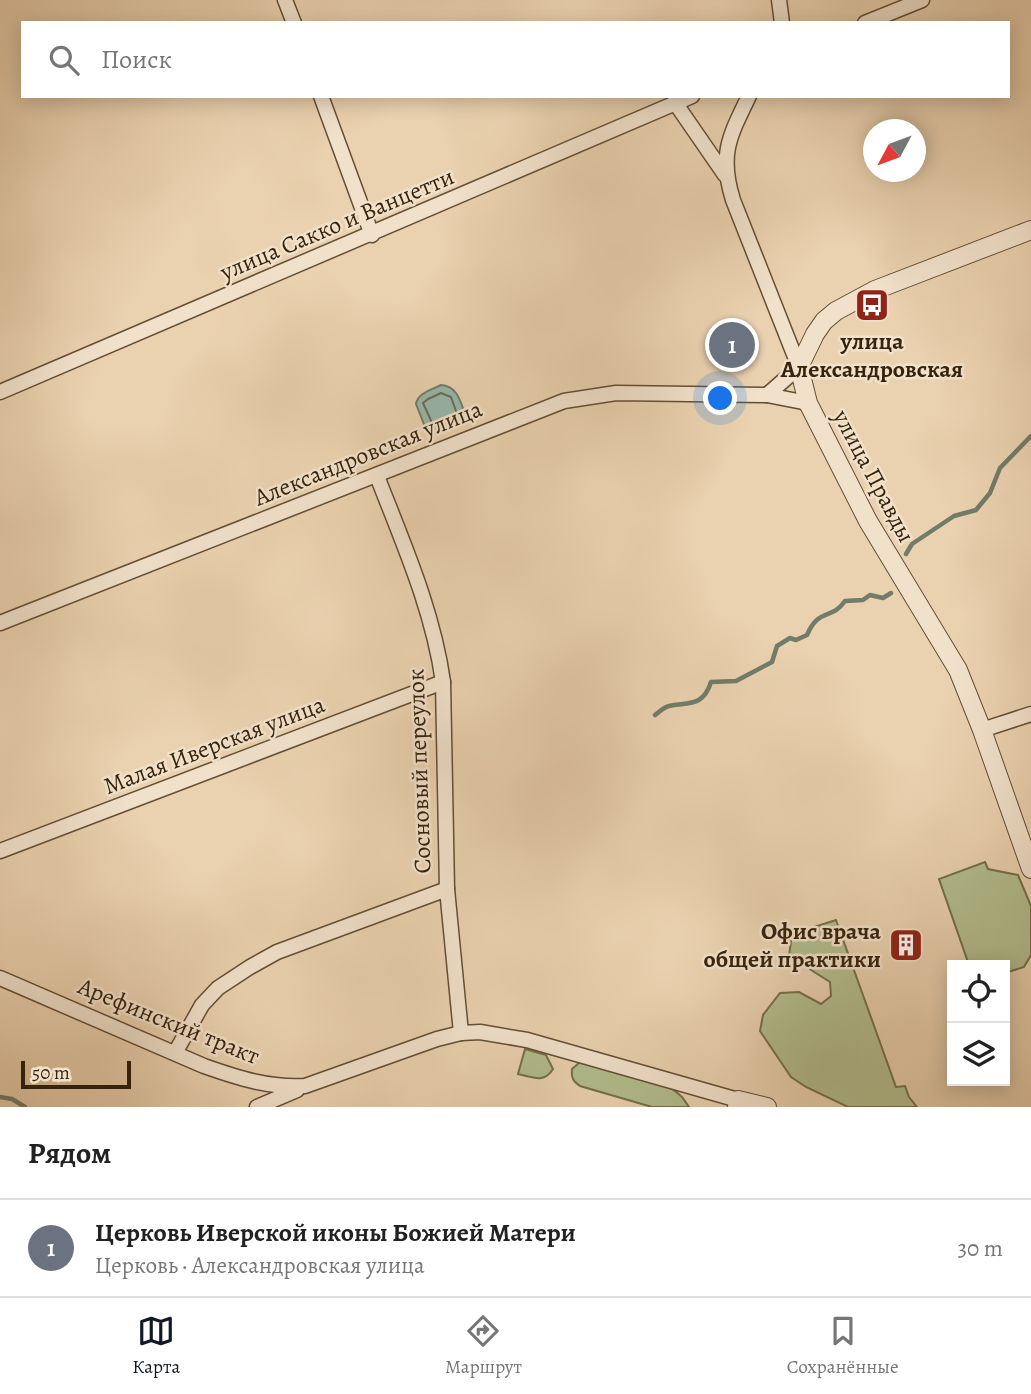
<!DOCTYPE html>
<html lang="ru">
<head>
<meta charset="utf-8">
<style>
	:root { --surface:#fff; --page:#f6f6f6; --text:#222; --muted:#767676; --line:#e0e0e0; --accent:#111827 }
	body { margin:0; font-family:Alegreya,serif; background:var(--page); color:var(--text) }
	.controls { position:absolute; right:21px; bottom:21px; display:grid; overflow:hidden; border-radius:0px; box-shadow:0 4px 18px #0003 }
	.controls button { width:63px; height:63px; display:grid; place-items:center; padding:0; border:0; border-bottom:2px solid var(--line); background:var(--surface); color:var(--text); font:35px sans-serif }
	.compass { position:absolute; left:863px; top:119px; width:63px; height:63px; border-radius:50%; background:var(--surface); box-shadow:0 4px 18px #0003; rotate:229deg }
	.scale { position:absolute; left:21px; bottom:18px; width:110px; box-sizing:border-box; padding-left:7px; border:4px solid #36230b; border-top:0; font-size:19px; line-height:24px; white-space:nowrap; color:#36230b; -webkit-text-stroke:5px #f1e1cb; paint-order:stroke }
	.you { position:absolute; left:721px; top:399px; width:24px; height:24px; margin:-18px; border:5px solid #fff; border-radius:50%; background:#1a73e8; box-shadow:0 0 0 10px #1a73e833 }
	.badge { display:grid; place-items:center; width:46px; height:46px; border-radius:50%; background:var(--accent); color:#fff; font-size:23px; font-weight:700 }
	.pin { position:absolute; translate:-50% -50%; border:4px solid #fff; box-shadow:0 2px 7px #0006 }
	.list { margin:0; padding:0; list-style:none }
	h2 { display:flex; justify-content:space-between; align-items:center; height:91px; margin:0; padding:0 28px; font-size:30px }
	h2 small { font-size:23px; font-weight:400; color:var(--muted) }
	.list li { display:grid; grid-template-columns:46px 1fr auto; gap:21px; align-items:center; box-sizing:border-box; height:98px; padding:0 28px; border-top:2px solid var(--line) }
	.list b { display:block; font-size:26px; white-space:nowrap }
	.list p { margin:0; font-size:23px; white-space:nowrap; color:var(--muted) }
	.list em { font-size:23px; font-style:normal; color:var(--muted) }
	.icon { flex:none; width:38px; height:38px; fill:none; stroke:currentColor; stroke-width:2; stroke-linecap:round; stroke-linejoin:round }
	.map { position:relative; flex:none; width:1031px; height:1107px; overflow:hidden }
	.search { position:absolute; background:var(--surface); box-shadow:0 4px 18px #0003; left:21px; right:21px; top:21px; height:77px; display:flex; align-items:center; gap:18px; box-sizing:border-box; padding:0 24px; border-radius:0px; color:var(--muted); font-size:26px }
	.sheet { height:189px; background:var(--surface) }
	nav { display:flex; justify-content:space-around; align-items:center; box-sizing:border-box; height:98px; border-top:2px solid var(--line); background:var(--surface); font-size:19px; color:var(--muted) }
	nav a { display:grid; justify-items:center; gap:4px }
	nav .on { color:var(--accent) }
	.map>svg:first-child { display:block }
</style>
</head>
<body>
<div class="map">
<svg width="1031" height="1107" viewBox="0 0 1031 1107">
	<rect width="100%" height="100%" fill="#ead1af"/>
	<filter id="stains"><feTurbulence type="fractalNoise" baseFrequency=".00286" numOctaves="4"/><feColorMatrix values="0 0 0 0 .2 0 0 0 0 .09 0 0 0 0 .02 0 0 0 .5 -.17"/></filter>
	<radialGradient id="worn" r=".72"><stop offset=".6" stop-color="#630" stop-opacity="0"/><stop offset="1" stop-color="#630" stop-opacity=".3"/></radialGradient>
	<g fill="#b2bd8e" stroke="#74704c" stroke-width="2">
		<polygon points="985,862 988,869 1018,875 1031,906 1031,955 1024,967 1005,973 1005,965 969,965 939,879"/>
		<polygon points="836,920 896,1087 905,1086 909,1097 917,1107 848,1107 806,1087 791,1077 760,1031 763,1015 780,993 799,992 821,1004 831,996 830,982 789,956 792,934"/>
		<path d="M525,1049L546,1055L553,1069C544,1084 532,1077 518,1074Z"/>
		<path d="M580,1062L669,1086L682,1097L689,1107H652L580,1086C573,1081 571,1078 572,1069Z"/>
	</g>
	<path fill="#98b7aa" stroke="#717c6a" stroke-width="2" d="M441,385C457,386 460,400 465,414L462,420L433,434L427,432L416,404C418,393 431,390 441,385Z"/>
	<g fill="none" stroke-linecap="round" stroke-linejoin="round">
		<polygon stroke="#676d5a" stroke-width="2" points="441,393 451,397 457,414 433,425 423,403 428,399"/>
		<g stroke="#717c6a" stroke-width="4.5">
			<polyline points="906,554 912,544 954,516 976,510 990,493 1000,468 1031,436"/>
			<path d="M655,715C659,712 664,707 669,706C689,702 703,707 711,682L736,681L772,662L777,646L790,638L796,640L807,635C819,607 831,621 845,601L863,600L870,595L883,598L891,593"/>
			<polyline points="0,1097 12,1099 25,1107"/>
		</g>
		<g stroke="#634e34" stroke-width="17">
			<g id="minor">
				<polyline points="285,0 294,23"/>
				<polyline points="779,0 782,23"/>
				<polyline points="865,23 922,0"/>
				<polyline points="321,96 372,235"/>
				<path d="M749,96C729,137 719,155 733,200L799,367L767,395"/>
				<polyline points="683,100 676,104 725,175"/>
				<polyline points="0,392 692,96"/>
				<path d="M377,476C403,543 433,610 443,682L447,889L461,1033"/>
				<polyline points="0,623 564,401 616,393 767,395 808,403"/>
				<polyline points="982,730 1031,714"/>
				<polyline points="0,851 443,682"/>
				<path d="M0,978L204,1066C238,1078 269,1088 305,1086L437,1039L461,1033L480,1032L527,1040L738,1100"/>
				<polyline points="175,1053 202,1005 218,988 250,967 277,952 447,889"/>
				<polyline points="257,1107 297,1090"/>
			</g>
		</g>
		<g stroke="#634e34" stroke-width="20">
			<g id="tertiary">
				<polyline points="1031,230 875,290 836,311 824,321 815,334 799,367 808,403 868,521 958,670 982,730 1031,869"/>
				<polyline points="737,1107 738,1100 767,1107"/>
			</g>
		</g>
		<use href="#minor" stroke="#f1e1cb" stroke-width="14"/>
		<use href="#tertiary" stroke="#f1e1cb" stroke-width="18"/>
	</g>
	<defs>
		<g id="bus-square" transform="scale(1.75)"><rect x="-9" y="-9" width="18" height="18" rx="4" fill="#8f2418" stroke="#f1e1cb"/><path d="M-5-6H5V4H4V6H2V4H-2V6H-4V4H-5ZM-3.5-4V0h7V-4ZM-3.5 1.2v1.5H-2V1.2ZM2 1.2v1.5H3.5V1.2Z" fill="#fff"/></g>
		<g id="building-square" transform="scale(1.75)"><rect x="-9" y="-9" width="18" height="18" rx="4" fill="#8f2418" stroke="#f1e1cb"/><path d="M-4-6H4V6H1V3H-1V6H-4ZM-2.5-4.3h1.7v1.8h-1.7ZM.8-4.3h1.7v1.8H.8ZM-2.5-1h1.7V.8h-1.7ZM.8-1h1.7V.8H.8Z" fill="#fff"/></g>
	</defs>
	<g fill-rule="evenodd">
		<use href="#bus-square" x="872" y="305"/>
		<use href="#building-square" x="906" y="945"/>
	</g>
	<g text-anchor="middle" dominant-baseline="central" stroke-width="5" stroke-linejoin="round" paint-order="stroke">
		<g font-size="24" fill="#36230b" stroke="#f1e1cb">
			<text transform="translate(337 224) rotate(-23)">улица Сакко и Ванцетти</text>
			<text transform="translate(368 453) rotate(-22)">Александровская улица</text>
			<text transform="translate(874 476) rotate(62)">улица Правды</text>
			<text transform="translate(214 745) rotate(-21)">Малая Иверская улица</text>
			<text transform="translate(419 771) rotate(-92)">Сосновый переулок</text>
			<text transform="translate(169 1021) rotate(22)">Арефинский тракт</text>
		</g>
		<g font-size="24" font-weight="bold" fill="#36230b" stroke="#f1e1cb">
			<text x="872" y="341">улица<tspan x="872" dy="28">Александровская</tspan></text>
			<text x="881" y="931" text-anchor="end">Офис врача<tspan x="881" dy="28">общей практики</tspan></text>
		</g>
	</g>
	<rect width="100%" height="100%" filter="url(#stains)"/>
	<rect width="100%" height="100%" fill="url(#worn)"/>
</svg>
<div class="controls">
<button><svg class="icon" aria-label="locate" viewBox="0 0 24 24"><circle cx="12" cy="12" r="6"/><path d="M12 2v4M12 18v4M2 12h4M18 12h4"/></svg></button>
<button><svg class="icon" aria-label="layers" viewBox="0 0 24 24"><path d="M12 4l9 5-9 5-9-5zM3 14l9 5 9-5"/></svg></button>
</div>
<svg class="compass" viewBox="-18 -18 36 36"><path d="M0-13l5 13h-10z" fill="#e53935"/><path d="M0 13l5-13h-10z" fill="#767676"/></svg>
<div class="scale">50 m</div>
<div class="you"></div>
<div class="pin badge" style="left:732px;top:345px;background:#6b7280">1</div>
<div class="search"><svg class="icon" aria-label="search" viewBox="0 0 24 24"><circle cx="10" cy="10" r="6"/><path d="M15 15l6 6"/></svg>Поиск</div>
</div>
<section class="sheet">
<h2>Рядом<small></small></h2>
<ul class="list">
<li><span class="badge" style="background:#6b7280">1</span><div><b>Церковь Иверской иконы Божией Матери</b><p>Церковь · Александровская улица</p></div><em>30 m</em></li>
</ul>
</section>
<nav>
<a class="on"><svg class="icon" aria-label="map" viewBox="0 0 24 24"><path d="M3 6l6-2 6 2 6-2v14l-6 2-6-2-6 2zM9 4v14M15 6v14"/></svg>Карта</a>
<a><svg class="icon" aria-label="directions" viewBox="0 0 24 24"><path d="M12 3l9 9-9 9-9-9zM9 14v-3h6M13 9l2 2-2 2"/></svg>Маршрут</a>
<a><svg class="icon" aria-label="saved" viewBox="0 0 24 24"><path d="M7 4h10v16l-5-4-5 4z"/></svg>Сохранённые</a>
</nav>
</body>
</html>
